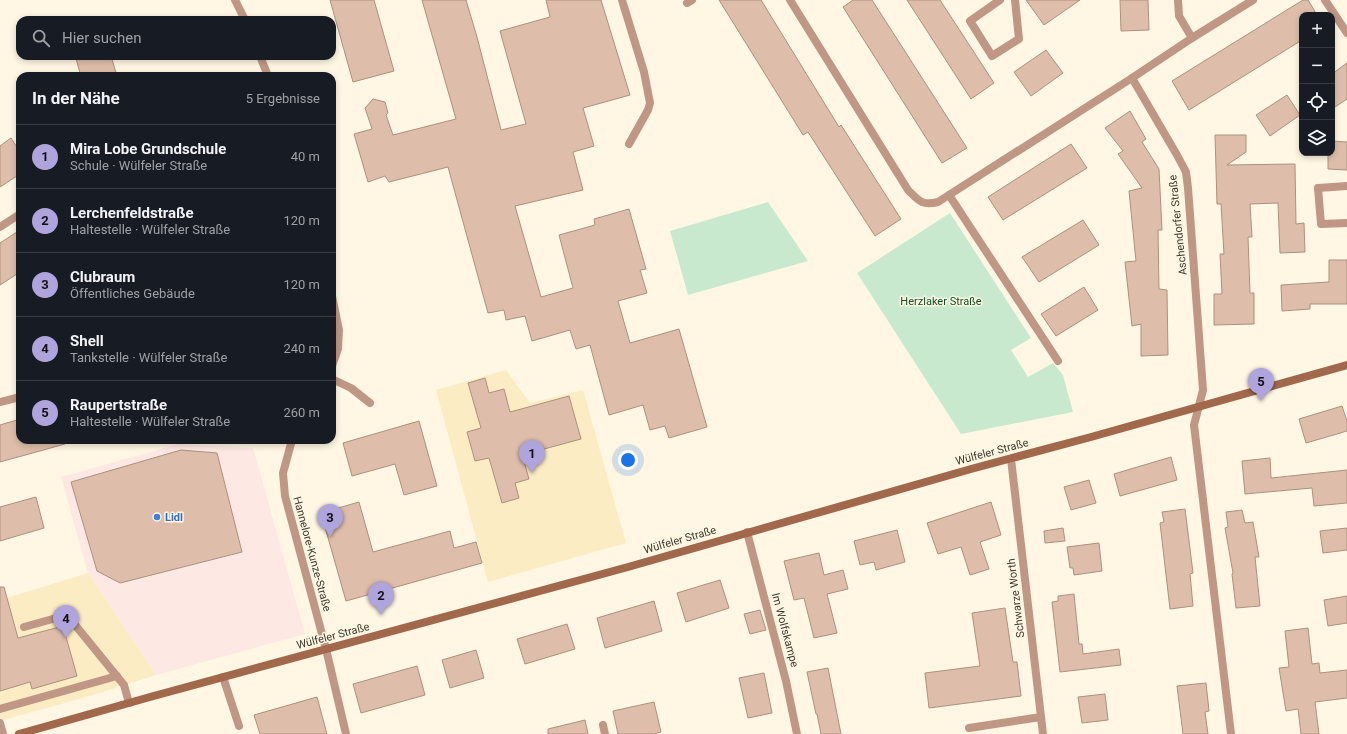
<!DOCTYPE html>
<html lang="de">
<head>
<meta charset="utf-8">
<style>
	:root { --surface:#171b24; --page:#20242c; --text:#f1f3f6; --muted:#9ea1a6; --line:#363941; --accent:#afa4dc }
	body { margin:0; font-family:Roboto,sans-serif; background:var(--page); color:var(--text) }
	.controls { position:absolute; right:12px; top:12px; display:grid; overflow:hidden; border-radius:8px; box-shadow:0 2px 6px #0003 }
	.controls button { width:36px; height:36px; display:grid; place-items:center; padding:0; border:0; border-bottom:1px solid var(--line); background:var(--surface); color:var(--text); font:20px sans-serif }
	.you { position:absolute; left:628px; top:460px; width:14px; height:14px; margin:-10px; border:3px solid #fff; border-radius:50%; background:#1a73e8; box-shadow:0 0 0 6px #1a73e833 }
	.badge { display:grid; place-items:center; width:26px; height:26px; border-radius:50%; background:var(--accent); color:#111; font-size:13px; font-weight:700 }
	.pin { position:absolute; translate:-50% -33px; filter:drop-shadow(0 1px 2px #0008) }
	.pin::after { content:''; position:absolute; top:21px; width:14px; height:12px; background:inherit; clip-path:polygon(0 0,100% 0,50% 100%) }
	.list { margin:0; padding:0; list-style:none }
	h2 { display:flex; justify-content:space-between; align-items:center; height:52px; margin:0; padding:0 16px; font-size:17px }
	h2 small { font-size:13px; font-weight:400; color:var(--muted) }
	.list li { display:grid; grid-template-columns:26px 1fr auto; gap:12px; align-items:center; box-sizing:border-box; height:64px; padding:0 16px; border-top:1px solid var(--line) }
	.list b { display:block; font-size:15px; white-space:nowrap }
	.list p { margin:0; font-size:13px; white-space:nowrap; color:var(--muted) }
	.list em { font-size:13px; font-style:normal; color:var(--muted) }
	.icon { flex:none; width:22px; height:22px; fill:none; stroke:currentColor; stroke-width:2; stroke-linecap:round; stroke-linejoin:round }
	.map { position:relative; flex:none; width:1347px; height:734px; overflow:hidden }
	.search { position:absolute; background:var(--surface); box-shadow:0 2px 6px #0003; left:16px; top:16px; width:320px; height:44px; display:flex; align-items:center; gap:10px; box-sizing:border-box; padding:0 14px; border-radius:12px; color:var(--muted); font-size:15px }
	.panel { position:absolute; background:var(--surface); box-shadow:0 2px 6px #0003; left:16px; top:72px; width:320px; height:372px; border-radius:12px }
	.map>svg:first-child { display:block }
</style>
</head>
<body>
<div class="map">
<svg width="1347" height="734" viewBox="0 0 1347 734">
	<rect width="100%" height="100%" fill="#fff7e3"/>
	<polygon fill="#fde8e3" points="179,444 253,448 305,634 156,675 88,573 61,477"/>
	<g fill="#fcecc3">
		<polygon points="506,370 530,403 583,390 626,543 488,582 436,390"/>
		<polygon points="88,573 156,675 93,695 0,721 0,600"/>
	</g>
	<g fill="#c9e9cf">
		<polygon points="768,202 808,261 688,295 670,231"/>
		<polygon points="950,213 1031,338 1011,350 1028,377 1053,363 1063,375 1073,412 961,434 857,273"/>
	</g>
	<g fill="#debeaa" stroke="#ae907d">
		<polygon points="330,0 374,0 394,71 353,82"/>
		<polygon points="422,0 466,0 477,37 501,130 526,124 500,31 550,17 546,0 601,0 630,95 583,108 594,146 573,152 583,190 515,206 541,297 573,288 559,235 595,225 594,219 629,209 646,269 640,270 647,293 618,301 630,343 679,329 707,427 669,438 665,426 650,430 643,405 609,415 590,345 576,349 570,330 532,341 525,316 506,320 504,310 488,313 448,167 389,182 385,176 368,182 354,134 372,129 365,108 373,99 385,102 388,113 386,115 393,135 456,119"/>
		<polygon points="719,0 761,0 839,127 841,125 901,219 875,236 808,132 803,135"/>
		<polygon points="853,0 872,0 967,148 942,163 843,7"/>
		<polygon points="907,0 940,0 994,83 971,99"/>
		<polygon points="1026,0 1080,0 1044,25"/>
		<polygon points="1120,0 1148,0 1149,30 1121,31"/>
		<polygon points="1303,0 1308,0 1317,15 1302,15 1302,40 1189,110 1172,81"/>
		<polygon points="1046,50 1063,73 1031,96 1014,72"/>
		<polygon points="83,56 111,56 117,76 81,76 76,59"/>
		<polygon points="1347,63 1347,99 1332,109 1332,74"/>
		<polygon points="1287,95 1300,115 1270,136 1256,115"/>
		<polygon points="1130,111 1146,139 1142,142 1159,169 1162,230 1158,230 1159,289 1167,290 1168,355 1141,356 1141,324 1132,326 1125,262 1136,261 1129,191 1142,188 1118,154 1123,151 1105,128"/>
		<polygon points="1215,135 1246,135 1246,152 1227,165 1295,164 1296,224 1304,223 1305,252 1280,253 1278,203 1250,204 1252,237 1248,237 1250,293 1254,293 1254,324 1214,325 1214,294 1222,294 1220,254 1224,254 1221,204 1217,204"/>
		<polygon points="11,138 20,152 20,174 0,187 0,146"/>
		<polygon points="1332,141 1347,142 1347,170 1328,169 1328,153 1332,153"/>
		<polygon points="1071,144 1087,168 1003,220 988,197"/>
		<polygon points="1083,220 1099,245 1039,282 1022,257"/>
		<polygon points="20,230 20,272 0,285 0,243"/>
		<polygon points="1329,260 1347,260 1347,304 1310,304 1310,309 1282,311 1281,285 1329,282"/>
		<polygon points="1084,287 1098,310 1056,336 1041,314"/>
		<polygon points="485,378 489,393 504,389 510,412 569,396 581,439 522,455 529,479 515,483 519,498 502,503 489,458 475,461 467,432 481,428 468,383"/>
		<polygon points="1342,406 1347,421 1347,431 1306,443 1299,419"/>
		<polygon points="20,419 20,440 64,440 65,444 0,462 0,425"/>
		<polygon points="419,421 437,486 404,495 395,464 352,476 343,443"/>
		<polygon points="181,450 217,453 242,552 120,583 97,571 71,482"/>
		<polygon points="1171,457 1177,480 1120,496 1114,474"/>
		<polygon points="1270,458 1271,478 1347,470 1347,503 1314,506 1312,488 1245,494 1242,461"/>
		<polygon points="1089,480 1096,503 1071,510 1064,487"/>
		<polygon points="36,497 44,528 0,541 0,507"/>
		<polygon points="359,502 373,552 450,531 454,548 476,542 482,563 346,601 321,513"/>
		<polygon points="991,502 1001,535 980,542 989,569 970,575 961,547 938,554 927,523"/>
		<polygon points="1185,509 1193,573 1190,574 1193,606 1170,609 1160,523 1164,522 1162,512"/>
		<polygon points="1242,510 1245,523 1253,522 1259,557 1255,557 1260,606 1236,608 1232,574 1233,573 1225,528 1228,527 1226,512"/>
		<polygon points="1063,528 1065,541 1045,543 1044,531"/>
		<polygon points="1347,528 1347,550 1323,553 1320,531"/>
		<polygon points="897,530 905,562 876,570 874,562 860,565 854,541"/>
		<polygon points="1099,543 1102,571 1074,575 1073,568 1070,568 1067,547"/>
		<polygon points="819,553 824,575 843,570 848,589 827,594 837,633 814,638 804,598 794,600 784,561"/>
		<polygon points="720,580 729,608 686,622 677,593"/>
		<polygon points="0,587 4,587 18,638 63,626 77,676 32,689 30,682 0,691"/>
		<polygon points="1074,594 1079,644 1082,644 1083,654 1119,649 1121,665 1060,672 1052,602 1058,601 1058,596"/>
		<polygon points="1347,596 1347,623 1328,626 1324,600"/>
		<polygon points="654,601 662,631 605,648 597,618"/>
		<polygon points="1005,608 1013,662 1017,662 1021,696 929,708 925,673 980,666 972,613"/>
		<polygon points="760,610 766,630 750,634 744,614"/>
		<polygon points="567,624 575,649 525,664 517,639"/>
		<polygon points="1308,628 1312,664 1319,663 1320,673 1347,670 1347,698 1315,702 1319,734 1301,734 1298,709 1286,711 1279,668 1289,667 1285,631"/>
		<polygon points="476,650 484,678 450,688 442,660"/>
		<polygon points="417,666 425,695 361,713 353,684"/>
		<polygon points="828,668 841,734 821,734 817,714 816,714 807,672"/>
		<polygon points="764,673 772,713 748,718 739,678"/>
		<polygon points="1206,683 1209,711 1205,712 1208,734 1183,734 1177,686"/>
		<polygon points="1105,694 1108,720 1082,723 1078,697"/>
		<polygon points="317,697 327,734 260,734 254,715"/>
		<polygon points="654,702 661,732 654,734 618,734 613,711"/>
		<polygon points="585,720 588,734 548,734 548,729"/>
	</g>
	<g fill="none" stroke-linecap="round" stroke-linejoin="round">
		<g stroke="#c09784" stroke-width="8">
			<polyline points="235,0 245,20"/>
			<polyline points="622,0 644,72 650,103 648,110 629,144"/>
			<polyline points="687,3 692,0"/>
			<polyline points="260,56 268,76"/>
			<polyline points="949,195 1058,361"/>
			<polyline points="332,379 351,388 370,403"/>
			<polyline points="24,627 67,615 124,685 129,703"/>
			<polyline points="223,677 239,726"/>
			<polyline points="0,709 117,676"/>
			<polyline points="0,723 3,734"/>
			<polyline points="603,725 605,734"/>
			<polyline points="969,728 1041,717"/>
		</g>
		<g stroke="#c09784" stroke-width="8">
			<path d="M790,0L908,190C919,201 922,206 938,202L1132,78"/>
			<polyline points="1000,0 970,21 992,56 1019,39 1015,0"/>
			<polyline points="1178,0 1179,16 1192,38"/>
			<polyline points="1325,0 1347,33"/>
			<polyline points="1347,186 1318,188 1321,224 1347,223"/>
			<polyline points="0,227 20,214"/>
			<polyline points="332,296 339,330 338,349 332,366"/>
			<polyline points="0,402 20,397"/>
			<polyline points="292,440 283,473 285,496 326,649 346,734"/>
			<polyline points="1011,459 1043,734"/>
			<polyline points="747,532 786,681 797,734"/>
			<polyline points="1231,734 1194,425 1203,390 1188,188 1186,172 1177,155 1132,78 1192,38 1253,0"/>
		</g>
		<polyline stroke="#a2684c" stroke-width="8" points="19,734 150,697 628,567 971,469 1091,437 1347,365"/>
	</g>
	<circle fill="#3f7fe0" stroke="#fff7e3" stroke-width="1.5" cx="157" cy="517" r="4"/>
	<g text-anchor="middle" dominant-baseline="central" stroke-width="3" stroke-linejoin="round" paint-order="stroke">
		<g font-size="11" fill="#3f3a2d" stroke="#fff7e3">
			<text transform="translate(1178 225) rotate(-96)">Aschendorfer Straße</text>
			<text transform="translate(992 452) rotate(-15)">Wülfeler Straße</text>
			<text transform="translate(680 540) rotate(-16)">Wülfeler Straße</text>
			<text transform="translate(312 554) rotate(75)">Hannelore-Kunze-Straße</text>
			<text transform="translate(1016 598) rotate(-97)">Schwarze Worth</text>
			<text transform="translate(785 630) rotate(75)">Im Wolfskampe</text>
			<text transform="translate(333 636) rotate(-15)">Wülfeler Straße</text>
		</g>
		<g font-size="11" fill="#0b5026" stroke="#fff7e3">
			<text x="941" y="301">Herzlaker Straße</text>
		</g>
		<g font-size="11" font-weight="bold" fill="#366cbe" stroke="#fff7e3" text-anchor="start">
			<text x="165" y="517">Lidl</text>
		</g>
	</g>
</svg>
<div class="controls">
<button>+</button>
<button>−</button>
<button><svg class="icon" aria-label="locate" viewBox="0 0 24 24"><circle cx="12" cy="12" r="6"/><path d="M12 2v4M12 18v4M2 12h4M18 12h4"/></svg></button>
<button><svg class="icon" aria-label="layers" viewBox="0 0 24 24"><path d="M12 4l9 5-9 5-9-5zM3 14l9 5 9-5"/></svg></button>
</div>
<div class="you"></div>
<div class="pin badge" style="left:532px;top:473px">1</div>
<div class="pin badge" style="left:381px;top:615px">2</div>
<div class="pin badge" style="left:330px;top:537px">3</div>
<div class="pin badge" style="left:66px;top:638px">4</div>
<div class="pin badge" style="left:1261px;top:401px">5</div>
<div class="search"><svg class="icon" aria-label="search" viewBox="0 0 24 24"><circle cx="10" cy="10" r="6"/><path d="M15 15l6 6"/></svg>Hier suchen</div>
<section class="panel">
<h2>In der Nähe<small>5 Ergebnisse</small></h2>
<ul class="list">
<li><span class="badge">1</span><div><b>Mira Lobe Grundschule</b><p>Schule · Wülfeler Straße</p></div><em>40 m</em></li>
<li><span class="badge">2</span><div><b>Lerchenfeldstraße</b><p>Haltestelle · Wülfeler Straße</p></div><em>120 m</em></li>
<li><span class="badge">3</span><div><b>Clubraum</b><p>Öffentliches Gebäude</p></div><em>120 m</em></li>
<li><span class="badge">4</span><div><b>Shell</b><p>Tankstelle · Wülfeler Straße</p></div><em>240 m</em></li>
<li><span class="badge">5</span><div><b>Raupertstraße</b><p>Haltestelle · Wülfeler Straße</p></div><em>260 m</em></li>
</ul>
</section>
</div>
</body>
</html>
